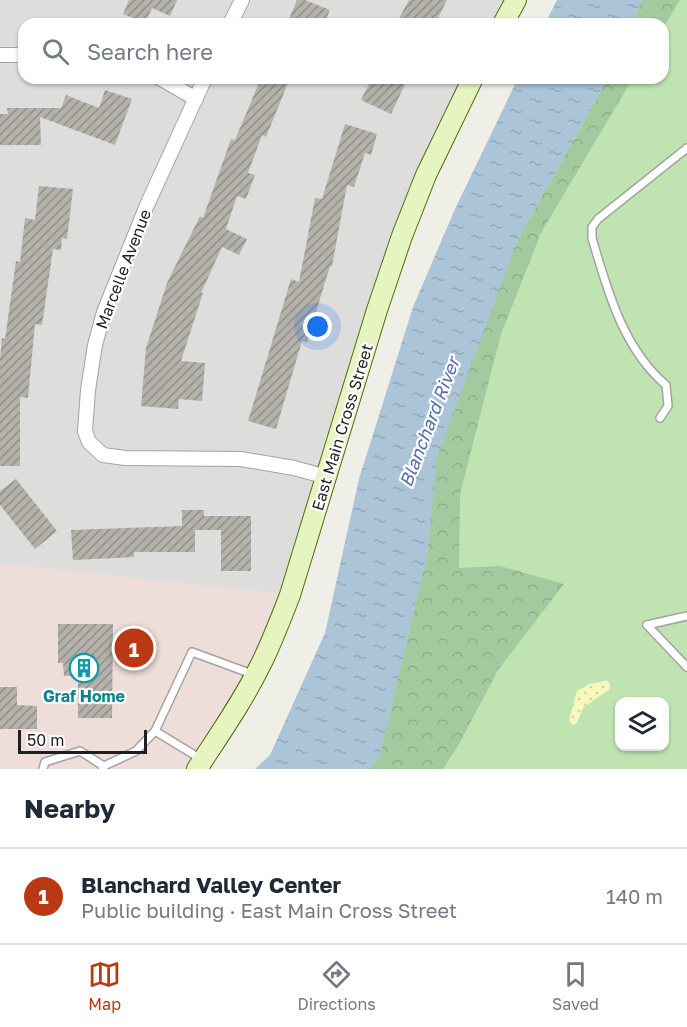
<!DOCTYPE html>
<html lang="en">
<head>
<meta charset="utf-8">
<style>
	:root { --surface:#fff; --page:#f2f2f3; --text:#1f2937; --muted:#747a83; --line:#e0e1e3; --accent:#bb3814 }
	body { margin:0; font-family:"Golos Text",sans-serif; background:var(--page); color:var(--text) }
	.controls { position:absolute; right:18px; bottom:18px; display:grid; overflow:hidden; border-radius:12px; box-shadow:0 2px 4px #0004 }
	.controls button { width:54px; height:54px; display:grid; place-items:center; padding:0; border:0; border-bottom:2px solid var(--line); background:var(--surface); color:var(--text); font:30px sans-serif }
	.scale { position:absolute; left:18px; bottom:15px; width:129px; box-sizing:border-box; padding-left:6px; border:3px solid #1f1f1f; border-top:0; font-size:16px; line-height:21px; white-space:nowrap; color:#1f1f1f; -webkit-text-stroke:4px #fff; paint-order:stroke }
	.you { position:absolute; left:318px; top:327px; width:21px; height:21px; margin:-15px; border:4px solid #fff; border-radius:50%; background:#1a73e8; box-shadow:0 0 0 9px #1a73e833 }
	.badge { display:grid; place-items:center; width:39px; height:39px; border-radius:50%; background:var(--accent); color:#fff; font-size:20px; font-weight:700 }
	.pin { position:absolute; translate:-50% -50%; border:3px solid #fff; box-shadow:0 2px 6px #0006 }
	.list { margin:0; padding:0; list-style:none }
	h2 { display:flex; justify-content:space-between; align-items:center; height:78px; margin:0; padding:0 24px; font-size:26px }
	h2 small { font-size:20px; font-weight:400; color:var(--muted) }
	.list li { display:grid; grid-template-columns:39px 1fr auto; gap:18px; align-items:center; box-sizing:border-box; height:96px; padding:0 24px; border-top:2px solid var(--line) }
	.list b { display:block; font-size:22px; white-space:nowrap }
	.list p { margin:0; font-size:20px; white-space:nowrap; color:var(--muted) }
	.list em { font-size:20px; font-style:normal; color:var(--muted) }
	.icon { flex:none; width:33px; height:33px; fill:none; stroke:currentColor; stroke-width:2; stroke-linecap:round; stroke-linejoin:round }
	.map { position:relative; flex:none; width:687px; height:769px; overflow:hidden }
	.search { position:absolute; background:var(--surface); box-shadow:0 2px 4px #0004; left:18px; right:18px; top:18px; height:66px; display:flex; align-items:center; gap:15px; box-sizing:border-box; padding:0 21px; border-radius:18px; color:var(--muted); font-size:22px }
	.sheet { height:174px; background:var(--surface) }
	nav { display:flex; justify-content:space-around; align-items:center; box-sizing:border-box; height:84px; border-top:2px solid var(--line); background:var(--surface); font-size:16px; color:var(--muted) }
	nav a { display:grid; justify-items:center; gap:3px }
	nav .on { color:var(--accent) }
	.map>svg:first-child { display:block }
</style>
</head>
<body>
<div class="map">
<svg width="687" height="769" viewBox="0 0 687 769">
	<defs>
		<pattern id="forest-crowns" width="20" height="18" patternUnits="userSpaceOnUse" patternTransform="scale(1.5)"><rect width="20" height="18" fill="#a3ca9f"/><path d="M2 6a3 3 0 1 1 6 0M12 15a3 3 0 1 1 6 0" fill="none" stroke="#8cad88"/></pattern>
		<pattern id="sand-dots" width="8" height="8" patternUnits="userSpaceOnUse" patternTransform="scale(1.5)"><rect width="8" height="8" fill="#f7f8bc"/><path d="M2 2h.1M6 6h.1" fill="none" stroke="#d3d4a1" stroke-width="1.8" stroke-linecap="round"/></pattern>
		<pattern id="water-ripples" width="26" height="14" patternUnits="userSpaceOnUse" patternTransform="scale(1.5)"><rect width="26" height="14" fill="#abc4d8"/><path d="M2 4q2-2 4 0t4 0M15 11q2-2 4 0t4 0" fill="none" stroke="#93a8b9"/></pattern>
		<pattern id="building-hatch" width="6" height="6" patternUnits="userSpaceOnUse" patternTransform="scale(1.5)"><rect width="6" height="6" fill="#b4b1aa"/><path d="M-1 1l2-2M0 6l6-6M5 7l2-2" fill="none" stroke="#928f8a"/></pattern>
	</defs>
	<rect width="100%" height="100%" fill="#efeee7"/>
	<polygon fill="#dddddc" points="0,0 516,0 503,24 24,24 24,78 473,78 447,128 290,595 0,563"/>
	<polygon fill="#eeddd8" points="0,563 290,595 197,769 0,769"/>
	<path fill="#bfe4b2" fill-rule="evenodd" d="M598,0H687V769H309L566,78H663V24H588ZM620,702H664V746H620Z"/>
	<g fill="url(#forest-crowns)">
		<polygon points="642,0 680,0 663,28 663,24 632,24"/>
		<polygon points="608,78 633,78 541,233 501,334 460,494 459,568 500,566 564,584 498,670 458,746 443,769 368,769 379,758 427,555 436,458 516,243"/>
	</g>
	<polygon fill="url(#sand-dots)" points="609,680 610,689 583,708 577,723 572,725 569,720 577,691 590,684"/>
	<g fill="url(#water-ripples)">
		<polygon points="557,0 642,0 632,24 545,24"/>
		<polygon points="518,78 608,78 516,243 437,458 427,555 379,758 368,769 255,769 270,755 325,633 359,479 413,307 455,209"/>
	</g>
	<g fill="url(#building-hatch)">
		<polygon points="129,0 177,0 170,16 152,8 145,23 123,14"/>
		<polygon points="297,0 305,0 330,10 324,24 287,24"/>
		<polygon points="409,0 447,0 435,24 396,24"/>
		<polygon points="261,78 290,78 266,137 262,135 248,173 255,175 246,199 237,196 226,229 247,239 239,255 222,247 201,293 203,293 181,361 205,363 202,401 179,399 178,409 141,406 146,348 167,283 200,216 203,218 231,139 235,140"/>
		<polygon points="372,78 408,78 391,114 361,100"/>
		<polygon points="105,90 132,99 115,145 40,117 41,145 0,145 0,114 8,114 7,108 61,108 66,95 99,108"/>
		<polygon points="345,124 377,134 371,155 365,153 354,187 347,185 332,266 330,266 307,342 302,341 276,429 248,421 291,279 299,282 315,198 322,199"/>
		<polygon points="39,186 73,189 67,239 62,238 61,250 53,249 42,325 35,324 28,398 20,397 20,466 0,466 0,359 2,338 5,339 16,261 20,262 25,218 35,220"/>
		<polygon points="16,479 57,531 35,549 0,505 0,491"/>
		<polygon points="182,510 204,510 204,516 251,516 251,571 221,571 221,530 195,530 195,552 134,552 134,557 73,560 71,530 182,526"/>
		<polygon points="58,624 113,624 112,718 78,718 78,676 64,676 63,663 58,663"/>
		<polygon points="0,687 17,687 17,705 37,706 37,729 0,729"/>
	</g>
	<g fill="none" stroke-linecap="round" stroke-linejoin="round">
		<g stroke="#a3a3a3" stroke-width="10">
			<g id="lane">
				<path d="M660,418L668,406L666,385C623,349 607,289 592,238V227L598,219L687,148"/>
				<polyline points="647,625 687,667"/>
				<polyline points="647,625 687,616"/>
				<polyline points="201,759 155,731 192,652 252,674"/>
				<polyline points="102,767 136,751 155,731"/>
				<polyline points="43,769 45,762 80,751 102,765"/>
			</g>
		</g>
		<g stroke="#a3a3a3" stroke-width="16">
			<g id="street">
				<polyline points="230,24 242,0"/>
				<polyline points="0,55 24,55"/>
				<polyline points="160,78 196,99"/>
				<polyline points="205,78 147,205 104,312 95,345 88,390 85,431 89,442 103,455 125,458 241,459 294,468 327,477"/>
			</g>
		</g>
		<g stroke="#4f6d10" stroke-width="22">
			<g id="secondary">
				<polyline points="503,24 516,0"/>
				<path d="M197,769C219,735 243,701 261,664C272,642 281,618 290,595L377,310L402,236L426,175L473,78"/>
			</g>
		</g>
		<use href="#lane" stroke="#fff" stroke-width="7"/>
		<use href="#street" stroke="#fff" stroke-width="14"/>
		<use href="#secondary" stroke="#e6f4c0" stroke-width="20"/>
	</g>
	<defs>
		<g id="building-ring" transform="scale(1.5)"><circle r="9.5" fill="#fff" stroke="#0f9aa8" stroke-width="1.5"/><path d="M-4-6H4V6H1V3H-1V6H-4ZM-2.5-4.3h1.7v1.8h-1.7ZM.8-4.3h1.7v1.8H.8ZM-2.5-1h1.7V.8h-1.7ZM.8-1h1.7V.8H.8Z" fill="#0f9aa8"/></g>
	</defs>
	<g fill-rule="evenodd">
		<use href="#building-ring" x="84" y="668"/>
	</g>
	<g text-anchor="middle" dominant-baseline="central" stroke-width="4.5" stroke-linejoin="round" paint-order="stroke">
		<g font-size="16" fill="#1f1f1f" stroke="#fff">
			<text transform="translate(123 269) rotate(-69)">Marcelle Avenue</text>
			<text transform="translate(342 427) rotate(-73)">East Main Cross Street</text>
		</g>
		<g font-size="16" font-weight="bold" fill="#0d838f" stroke="#fff">
			<text x="84" y="696">Graf Home</text>
		</g>
		<g font-size="18" font-style="italic" fill="#556ca6" stroke="#fff">
			<text transform="translate(429 422) rotate(-69)">Blanchard River</text>
		</g>
	</g>
</svg>
<div class="controls">
<button><svg class="icon" aria-label="layers" viewBox="0 0 24 24"><path d="M12 4l9 5-9 5-9-5zM3 14l9 5 9-5"/></svg></button>
</div>
<div class="scale">50 m</div>
<div class="you"></div>
<div class="pin badge" style="left:134px;top:648px">1</div>
<div class="search"><svg class="icon" aria-label="search" viewBox="0 0 24 24"><circle cx="10" cy="10" r="6"/><path d="M15 15l6 6"/></svg>Search here</div>
</div>
<section class="sheet">
<h2>Nearby<small></small></h2>
<ul class="list">
<li><span class="badge">1</span><div><b>Blanchard Valley Center</b><p>Public building · East Main Cross Street</p></div><em>140 m</em></li>
</ul>
</section>
<nav>
<a class="on"><svg class="icon" aria-label="map" viewBox="0 0 24 24"><path d="M3 6l6-2 6 2 6-2v14l-6 2-6-2-6 2zM9 4v14M15 6v14"/></svg>Map</a>
<a><svg class="icon" aria-label="directions" viewBox="0 0 24 24"><path d="M12 3l9 9-9 9-9-9zM9 14v-3h6M13 9l2 2-2 2"/></svg>Directions</a>
<a><svg class="icon" aria-label="saved" viewBox="0 0 24 24"><path d="M7 4h10v16l-5-4-5 4z"/></svg>Saved</a>
</nav>
</body>
</html>
